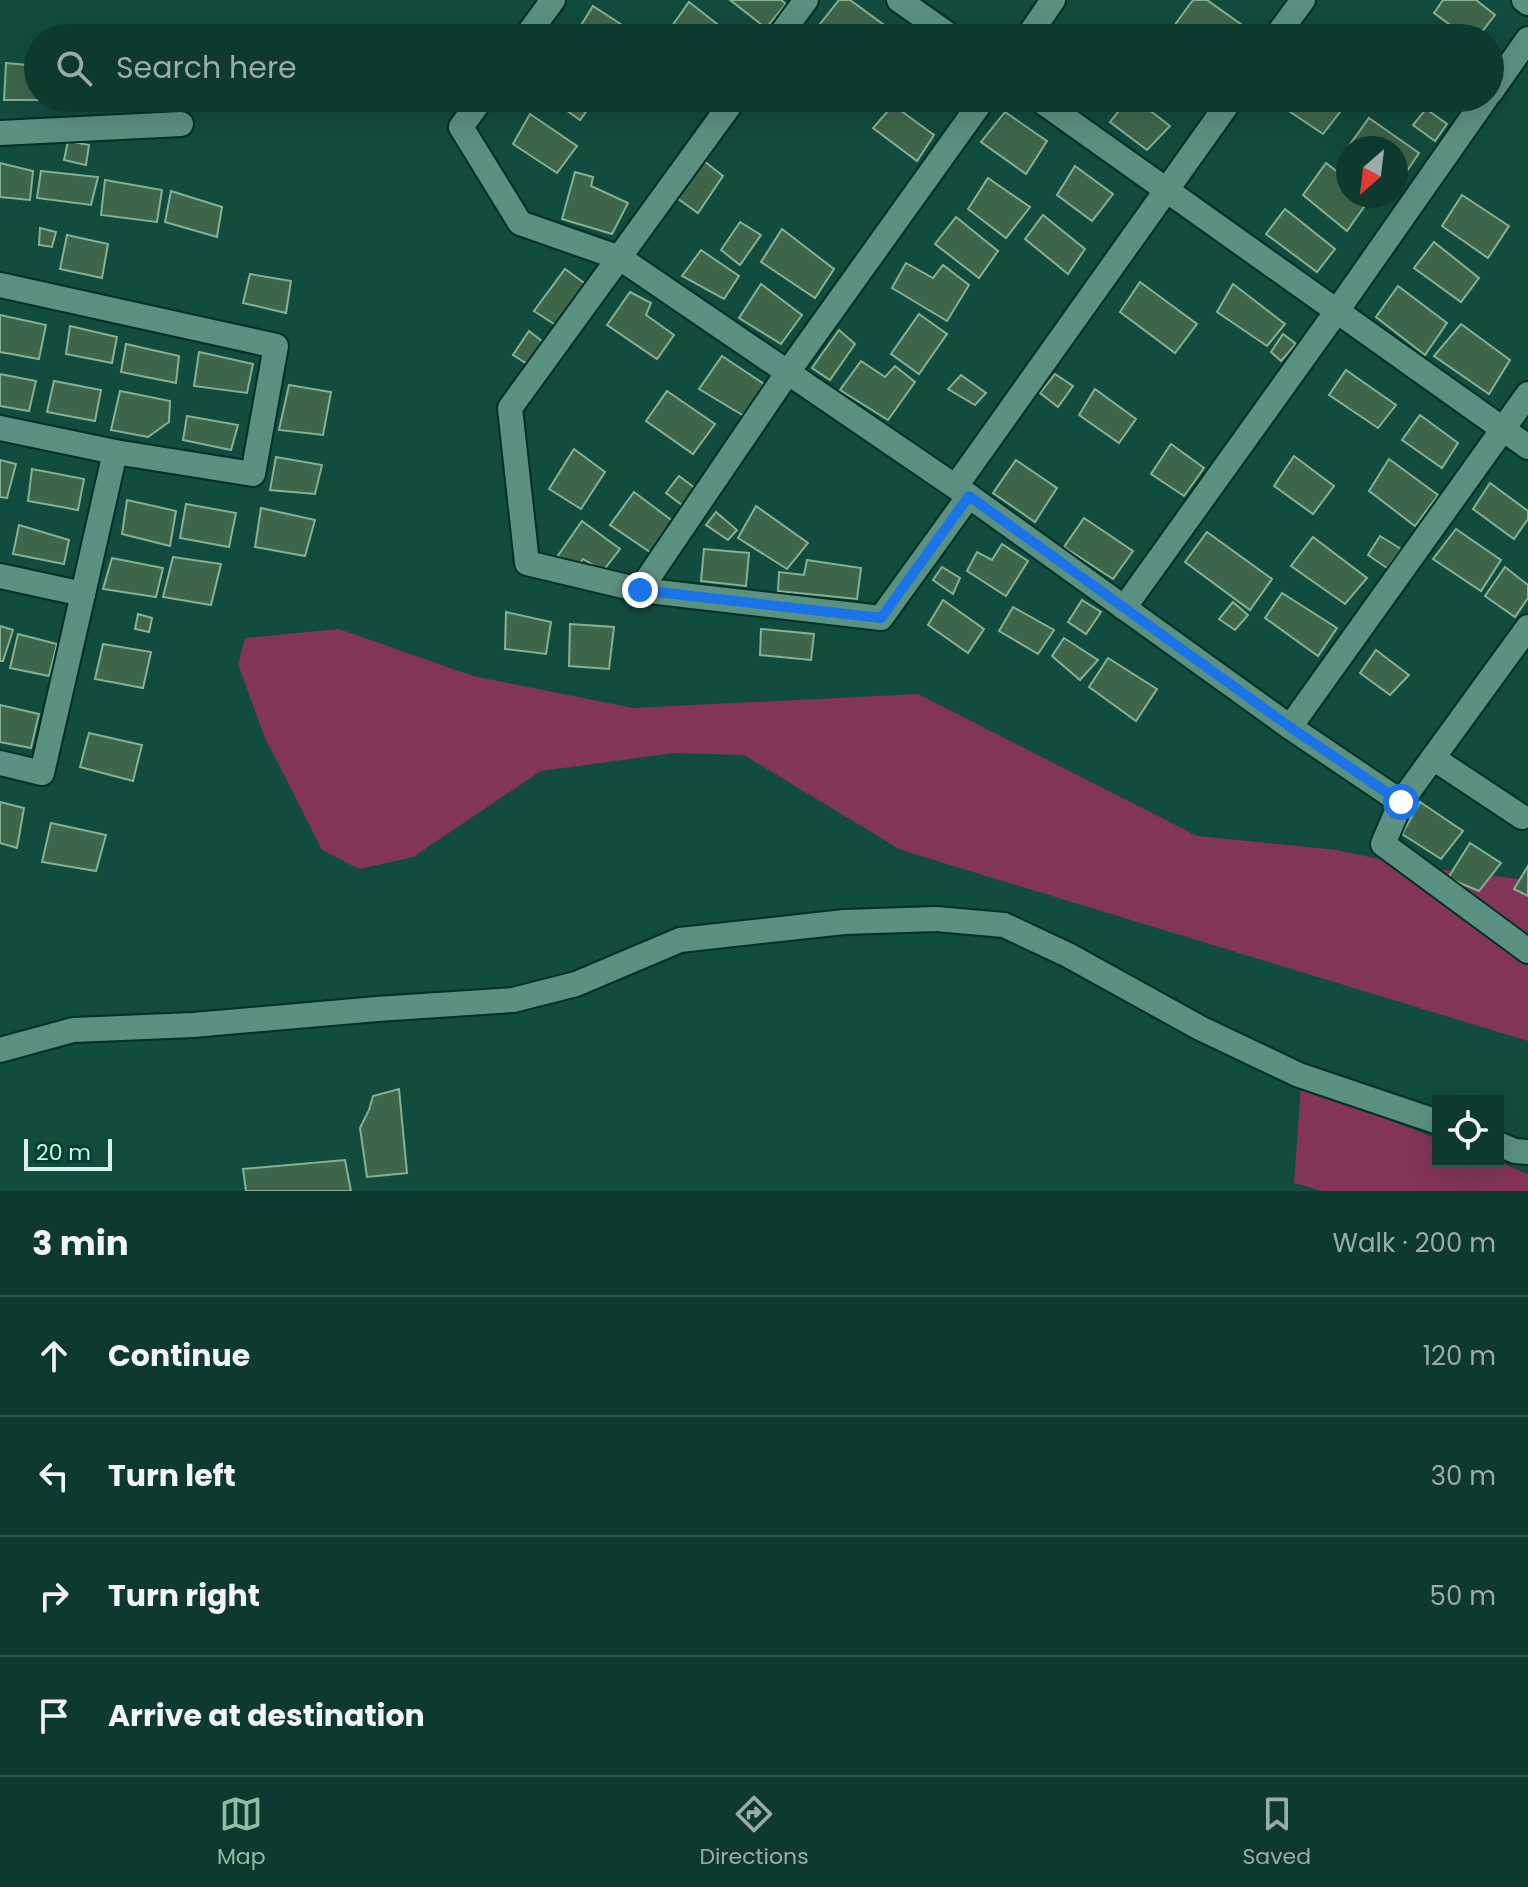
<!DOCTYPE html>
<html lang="en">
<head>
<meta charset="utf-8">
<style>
	:root { --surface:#0d392e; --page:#164036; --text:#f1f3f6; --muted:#9aacaa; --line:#2d534a; --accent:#8abfa5 }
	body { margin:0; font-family:Poppins,sans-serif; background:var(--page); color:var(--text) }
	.controls { position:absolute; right:24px; bottom:24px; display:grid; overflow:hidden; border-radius:0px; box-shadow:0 8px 32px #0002 }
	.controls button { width:72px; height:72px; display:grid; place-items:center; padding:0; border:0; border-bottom:2px solid var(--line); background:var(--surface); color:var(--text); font:40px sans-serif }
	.compass { position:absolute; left:1336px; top:136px; width:72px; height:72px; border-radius:50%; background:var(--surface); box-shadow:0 8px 32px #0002; rotate:208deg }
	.scale { position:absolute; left:24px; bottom:20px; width:88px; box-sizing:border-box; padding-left:8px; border:4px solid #d8f3ea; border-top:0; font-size:22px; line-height:28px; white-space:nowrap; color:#d8f3ea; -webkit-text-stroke:6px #014134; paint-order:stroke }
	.stop { position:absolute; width:24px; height:24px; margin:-18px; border:6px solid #1a73e8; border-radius:50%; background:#fff }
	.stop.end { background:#1a73e8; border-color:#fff; box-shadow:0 2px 8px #0008 }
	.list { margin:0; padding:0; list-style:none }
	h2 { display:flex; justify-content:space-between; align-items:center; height:104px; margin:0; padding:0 32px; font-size:34px }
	h2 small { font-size:26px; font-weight:400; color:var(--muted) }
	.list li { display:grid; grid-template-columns:52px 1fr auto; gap:24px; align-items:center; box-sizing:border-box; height:120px; padding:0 32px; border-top:2px solid var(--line) }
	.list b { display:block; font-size:30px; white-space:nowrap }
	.list em { font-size:26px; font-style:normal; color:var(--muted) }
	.icon { flex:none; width:44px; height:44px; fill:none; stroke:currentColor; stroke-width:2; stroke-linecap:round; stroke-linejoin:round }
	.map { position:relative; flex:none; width:1528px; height:1191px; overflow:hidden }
	.search { position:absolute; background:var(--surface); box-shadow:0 8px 32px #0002; left:24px; right:24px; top:24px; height:88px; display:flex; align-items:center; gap:20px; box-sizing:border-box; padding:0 28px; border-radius:44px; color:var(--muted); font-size:30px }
	.sheet { height:584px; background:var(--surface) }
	nav { display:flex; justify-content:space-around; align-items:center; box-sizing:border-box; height:112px; border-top:2px solid var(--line); background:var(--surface); font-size:22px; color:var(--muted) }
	nav a { display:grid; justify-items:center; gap:4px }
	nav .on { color:var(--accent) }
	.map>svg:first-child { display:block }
</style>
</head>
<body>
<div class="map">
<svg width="1528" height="1191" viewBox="0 0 1528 1191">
	<rect width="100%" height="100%" fill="#114c3e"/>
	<g fill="#833459">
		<polygon points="339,629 473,676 633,708 918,694 1197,836 1337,850 1411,866 1528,880 1528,1041 901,850 744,755 674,753 541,771 413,857 359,869 322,850 264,736 238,664 245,638"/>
		<polygon points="1301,1085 1438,1139 1438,1161 1496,1161 1528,1174 1528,1191 1322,1191 1294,1183"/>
	</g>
	<g fill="#3e664b" stroke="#87b193" stroke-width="2">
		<polygon points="730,0 781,0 786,4 766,28"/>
		<polygon points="839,0 850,0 891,30 885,38 839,38 820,24"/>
		<polygon points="1193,0 1207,0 1252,32 1248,38 1182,38 1171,30"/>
		<polygon points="1443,0 1476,0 1495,15 1477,38 1468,38 1434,13"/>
		<polygon points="689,2 735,38 674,38 667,33"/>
		<polygon points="593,6 642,38 573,38"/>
		<polygon points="6,63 38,66 38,98 41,98 41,100 4,100"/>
		<polygon points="549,98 596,98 580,120"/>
		<polygon points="656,98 680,98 671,109"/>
		<polygon points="921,98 950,98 940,111"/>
		<polygon points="1129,98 1134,98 1170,126 1147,150 1110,122"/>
		<polygon points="1272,98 1321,98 1340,112 1323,134 1271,99"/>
		<polygon points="893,105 934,135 917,161 873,128"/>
		<polygon points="1426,109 1447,124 1435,141 1413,125"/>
		<polygon points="1005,112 1047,141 1026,174 981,142"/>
		<polygon points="530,114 577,146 557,173 513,144"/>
		<polygon points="1369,118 1419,153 1397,186 1396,148 1348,148 1348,151 1346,150"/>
		<polygon points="68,141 89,145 86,165 64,160"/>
		<polygon points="704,161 723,176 698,213 677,198"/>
		<polygon points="0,163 33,171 30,200 0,197"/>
		<polygon points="1326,163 1348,180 1348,196 1371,197 1347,231 1303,195"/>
		<polygon points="1075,166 1113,194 1092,221 1057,195"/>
		<polygon points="41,171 98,177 91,205 37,198"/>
		<polygon points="575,172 593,177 591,186 628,203 612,234 562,219"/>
		<polygon points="988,178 1030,207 1006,238 968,209"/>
		<polygon points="105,180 162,190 157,222 101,215"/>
		<polygon points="171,191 222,207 217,237 165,222"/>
		<polygon points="1462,195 1509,226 1488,258 1442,226"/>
		<polygon points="1285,209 1335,249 1317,272 1266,234"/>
		<polygon points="1043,215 1085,249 1068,274 1025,239"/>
		<polygon points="956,217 998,251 979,278 935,244"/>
		<polygon points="740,222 761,235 740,265 721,250"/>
		<polygon points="40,228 56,232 52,247 39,245"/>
		<polygon points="782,229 834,269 815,298 761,262"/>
		<polygon points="67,235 108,244 102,278 60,269"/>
		<polygon points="1434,242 1479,278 1461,302 1414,268"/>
		<polygon points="701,250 739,276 724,299 682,276"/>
		<polygon points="906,263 933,278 943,265 969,285 947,321 892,288"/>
		<polygon points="565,269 587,285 557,326 534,311"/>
		<polygon points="250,274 291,281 286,313 243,303"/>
		<polygon points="1140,282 1197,324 1175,353 1120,312"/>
		<polygon points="761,284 802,315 781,344 739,318"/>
		<polygon points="1233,284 1285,324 1267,346 1217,312"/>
		<polygon points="1398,286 1447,323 1425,355 1376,317"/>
		<polygon points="630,292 651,303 646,315 674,335 657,359 607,325"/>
		<polygon points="919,314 947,334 919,374 891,354"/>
		<polygon points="0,315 46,325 39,359 0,352"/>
		<polygon points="1461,324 1510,360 1489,394 1434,356"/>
		<polygon points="70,326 117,337 112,363 66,354"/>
		<polygon points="839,330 855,344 830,380 812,368"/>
		<polygon points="529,331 547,345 532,367 513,355"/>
		<polygon points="1283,334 1296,344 1281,361 1271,352"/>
		<polygon points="126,344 179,356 176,383 121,372"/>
		<polygon points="199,352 253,364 247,393 194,386"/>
		<polygon points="722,356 764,384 744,416 699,389"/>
		<polygon points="861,361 885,377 895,366 915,382 888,420 840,390"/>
		<polygon points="1346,370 1396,405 1378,428 1329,395"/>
		<polygon points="0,374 36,381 29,411 0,406"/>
		<polygon points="1055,374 1073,386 1058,407 1040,393"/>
		<polygon points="961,375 986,393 975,405 948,389"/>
		<polygon points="54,381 101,390 95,421 47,412"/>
		<polygon points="289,385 331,392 323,435 279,430"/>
		<polygon points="1095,389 1136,419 1119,443 1079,415"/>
		<polygon points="120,391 170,401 169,422 148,437 111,430"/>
		<polygon points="667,391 715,424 693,454 646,421"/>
		<polygon points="1420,415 1458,443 1442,468 1402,440"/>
		<polygon points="187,416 238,425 231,450 183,440"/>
		<polygon points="1171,444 1204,468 1184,496 1151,474"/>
		<polygon points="574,449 605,472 581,509 549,489"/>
		<polygon points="1294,456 1334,486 1313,514 1274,486"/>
		<polygon points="276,457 322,465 315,494 270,490"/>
		<polygon points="1389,459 1438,495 1415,526 1369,491"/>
		<polygon points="0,460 16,464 7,498 0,497"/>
		<polygon points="1016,460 1057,488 1035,522 993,493"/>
		<polygon points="32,469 84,479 78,510 28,501"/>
		<polygon points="679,476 695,488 682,505 666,493"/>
		<polygon points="1490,483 1528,511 1528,519 1514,539 1473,509"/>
		<polygon points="634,492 674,522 653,554 610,525"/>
		<polygon points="127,500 176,511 170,546 122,534"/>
		<polygon points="186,504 236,513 229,547 180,538"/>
		<polygon points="756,506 808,543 787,569 738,538"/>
		<polygon points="261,508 315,520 305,556 255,547"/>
		<polygon points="716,512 737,530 728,540 706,525"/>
		<polygon points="1084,518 1133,551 1113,579 1064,547"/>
		<polygon points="582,521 620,549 603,571 583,559 578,566 557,557"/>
		<polygon points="19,525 69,540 64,564 13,554"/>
		<polygon points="1456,529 1501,560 1481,591 1433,559"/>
		<polygon points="1207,532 1272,579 1250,610 1185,562"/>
		<polygon points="1380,536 1401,549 1387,568 1368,555"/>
		<polygon points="1313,537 1367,578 1345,604 1291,566"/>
		<polygon points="1002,544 1028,561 1006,596 967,571 977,552 992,560"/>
		<polygon points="704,549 749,553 746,586 701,581"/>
		<polygon points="173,557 221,564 211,605 163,597"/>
		<polygon points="112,558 163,568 156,597 103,589"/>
		<polygon points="807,560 861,568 857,599 778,591 779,572 804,575"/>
		<polygon points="942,567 960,578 953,594 933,580"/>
		<polygon points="1505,567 1528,585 1528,598 1515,617 1485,596"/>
		<polygon points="1282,593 1337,628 1318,656 1265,618"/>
		<polygon points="943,600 984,629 968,653 928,625"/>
		<polygon points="1082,600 1101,612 1086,634 1068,622"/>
		<polygon points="1233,602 1248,615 1235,630 1219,619"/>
		<polygon points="1013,607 1054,630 1038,654 999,631"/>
		<polygon points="506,612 551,622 546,654 505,649"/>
		<polygon points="138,614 152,618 149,632 135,629"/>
		<polygon points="570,624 614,627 609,669 569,666"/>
		<polygon points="0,626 13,630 3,661 0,661"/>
		<polygon points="761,629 814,634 811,660 760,655"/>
		<polygon points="18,634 57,644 49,676 10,668"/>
		<polygon points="1064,638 1098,660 1080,680 1052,656"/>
		<polygon points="103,644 151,652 143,688 95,679"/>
		<polygon points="1376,650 1409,675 1390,695 1360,673"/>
		<polygon points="1108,658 1157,689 1136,721 1089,687"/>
		<polygon points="0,705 39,714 31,748 0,742"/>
		<polygon points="89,733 142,745 133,781 80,767"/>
		<polygon points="0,802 24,808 17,848 0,843"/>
		<polygon points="1420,802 1463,831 1441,859 1402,834"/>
		<polygon points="51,823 106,835 96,871 42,862"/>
		<polygon points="1470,843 1501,863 1479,891 1448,878"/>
		<polygon points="1528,866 1528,896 1514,889"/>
		<polygon points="399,1089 407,1173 367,1177 360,1128 369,1110 373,1096"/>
		<polygon points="345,1160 351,1191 246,1191 243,1169"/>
	</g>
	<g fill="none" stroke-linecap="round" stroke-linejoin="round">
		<g stroke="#022f25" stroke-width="28">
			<g id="minor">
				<polyline points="899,0 953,38"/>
				<polyline points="1524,0 1528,3"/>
				<polyline points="525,38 553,0"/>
				<polyline points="778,38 806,0"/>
				<polyline points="1027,38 1053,0"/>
				<polyline points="1275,38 1303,0"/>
				<polyline points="1490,93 1528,39"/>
				<polyline points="482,98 461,127 520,223 620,258 969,496 1290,727 1401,802 1528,627"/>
				<polyline points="1037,98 1528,447"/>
				<polyline points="0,133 181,124"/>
				<polyline points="0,285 276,346 253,474 115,452 0,428"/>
				<polyline points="956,486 1232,98"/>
				<polyline points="969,496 881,618 640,590 788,372 984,98"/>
				<polyline points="0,576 83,594 42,773 0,763"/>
				<polyline points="640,590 527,563 510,408 735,98"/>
				<polyline points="83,594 115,452"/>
				<polyline points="1124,608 1337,311 1486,98"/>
				<polyline points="1290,727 1528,394"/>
				<polyline points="1433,758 1522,817"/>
				<polyline points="1401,802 1383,844 1528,951"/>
				<polyline points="0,1050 73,1030 193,1025 377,1009 513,1000 576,984 680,940 844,922 936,919 1004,925 1068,955 1200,1028 1299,1075 1438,1122"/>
				<polyline points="1498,1144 1515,1151 1528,1152"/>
			</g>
		</g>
		<use href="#minor" stroke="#5b9181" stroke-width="24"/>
	</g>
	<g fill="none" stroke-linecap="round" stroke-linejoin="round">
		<polyline stroke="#1a73e8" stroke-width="10" points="640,590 881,618 969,496 1290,727 1401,802"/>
	</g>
</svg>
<div class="controls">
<button><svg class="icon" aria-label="locate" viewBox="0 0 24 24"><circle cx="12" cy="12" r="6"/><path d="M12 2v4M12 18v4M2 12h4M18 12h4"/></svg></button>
</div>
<svg class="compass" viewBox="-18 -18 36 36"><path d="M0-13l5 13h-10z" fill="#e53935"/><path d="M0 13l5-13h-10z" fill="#9aacaa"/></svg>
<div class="scale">20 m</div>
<div class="stop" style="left:1401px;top:802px"></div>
<div class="stop end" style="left:640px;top:590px"></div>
<div class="search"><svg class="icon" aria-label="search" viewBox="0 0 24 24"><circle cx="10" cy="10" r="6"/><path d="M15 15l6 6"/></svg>Search here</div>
</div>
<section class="sheet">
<h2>3 min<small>Walk · 200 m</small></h2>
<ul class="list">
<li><svg class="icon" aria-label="ahead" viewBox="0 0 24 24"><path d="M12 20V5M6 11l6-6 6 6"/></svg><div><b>Continue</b></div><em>120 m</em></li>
<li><svg class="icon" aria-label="left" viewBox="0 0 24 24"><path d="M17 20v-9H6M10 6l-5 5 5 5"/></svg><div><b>Turn left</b></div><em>30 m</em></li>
<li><svg class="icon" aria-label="right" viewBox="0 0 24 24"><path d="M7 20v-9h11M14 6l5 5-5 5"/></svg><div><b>Turn right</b></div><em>50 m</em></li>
<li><svg class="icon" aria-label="arrive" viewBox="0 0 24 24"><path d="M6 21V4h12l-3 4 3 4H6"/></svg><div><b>Arrive at destination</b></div></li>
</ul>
</section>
<nav>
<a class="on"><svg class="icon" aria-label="map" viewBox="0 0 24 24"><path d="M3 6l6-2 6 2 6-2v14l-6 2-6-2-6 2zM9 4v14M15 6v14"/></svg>Map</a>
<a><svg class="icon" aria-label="directions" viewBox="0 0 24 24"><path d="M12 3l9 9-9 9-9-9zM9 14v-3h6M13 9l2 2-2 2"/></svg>Directions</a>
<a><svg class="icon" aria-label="saved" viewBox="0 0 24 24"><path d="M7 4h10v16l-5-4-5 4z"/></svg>Saved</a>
</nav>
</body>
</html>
